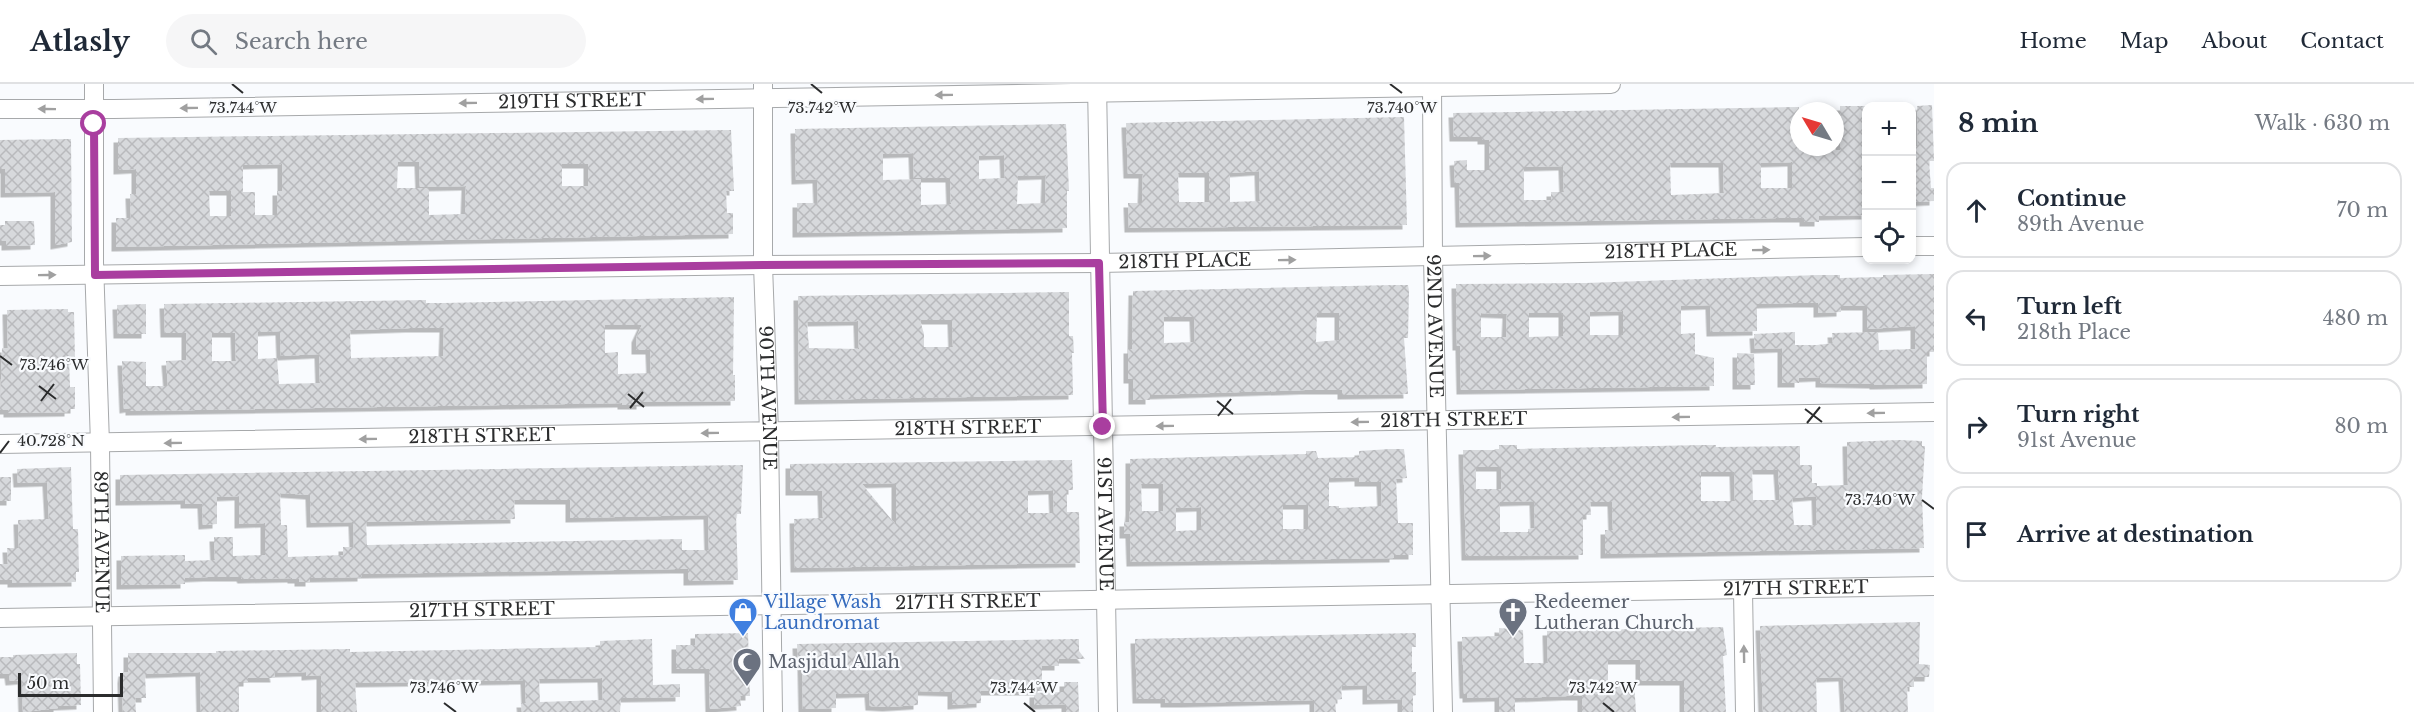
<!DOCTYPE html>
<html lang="en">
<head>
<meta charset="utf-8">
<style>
	:root { --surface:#fff; --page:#f6f6f7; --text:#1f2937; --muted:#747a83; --line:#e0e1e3 }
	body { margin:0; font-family:"Libre Baskerville",serif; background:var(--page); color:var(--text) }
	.controls { position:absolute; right:18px; top:18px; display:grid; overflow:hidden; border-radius:12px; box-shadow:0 3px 9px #0003 }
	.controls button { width:54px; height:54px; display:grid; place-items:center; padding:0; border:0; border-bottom:2px solid var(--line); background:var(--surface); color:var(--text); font:30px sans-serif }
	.compass { position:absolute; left:1790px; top:18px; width:54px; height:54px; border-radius:50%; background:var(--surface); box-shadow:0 3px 9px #0003; rotate:308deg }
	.scale { position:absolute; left:18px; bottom:15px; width:105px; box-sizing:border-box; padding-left:6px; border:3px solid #2b2c2d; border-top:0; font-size:16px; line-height:21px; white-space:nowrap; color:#2b2c2d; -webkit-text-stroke:4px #f9fbfe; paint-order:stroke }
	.stop { position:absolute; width:18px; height:18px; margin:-14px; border:4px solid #a93e9f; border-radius:50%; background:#fff }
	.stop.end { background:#a93e9f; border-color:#fff; box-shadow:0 2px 6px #0008 }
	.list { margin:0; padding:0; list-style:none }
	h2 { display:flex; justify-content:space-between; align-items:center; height:78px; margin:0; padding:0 24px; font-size:26px }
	h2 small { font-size:20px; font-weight:400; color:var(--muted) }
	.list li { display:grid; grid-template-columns:39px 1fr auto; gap:18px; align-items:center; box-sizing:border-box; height:96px; margin:0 12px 12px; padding:0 12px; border:2px solid var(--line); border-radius:18px }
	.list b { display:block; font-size:22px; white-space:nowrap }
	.list p { margin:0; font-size:20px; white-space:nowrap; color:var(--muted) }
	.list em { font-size:20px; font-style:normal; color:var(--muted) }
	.icon { flex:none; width:33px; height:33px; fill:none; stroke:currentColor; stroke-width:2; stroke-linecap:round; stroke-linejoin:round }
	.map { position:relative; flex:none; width:1934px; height:628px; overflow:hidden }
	header { display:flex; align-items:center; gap:36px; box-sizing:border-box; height:84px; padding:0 30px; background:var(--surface); border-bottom:2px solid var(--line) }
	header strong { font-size:28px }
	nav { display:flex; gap:33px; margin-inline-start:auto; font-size:21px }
	.search { width:420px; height:54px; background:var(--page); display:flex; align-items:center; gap:15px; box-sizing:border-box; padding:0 21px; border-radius:33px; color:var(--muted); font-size:22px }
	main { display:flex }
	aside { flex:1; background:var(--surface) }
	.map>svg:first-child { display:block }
</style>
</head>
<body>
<header>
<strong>Atlasly</strong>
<div class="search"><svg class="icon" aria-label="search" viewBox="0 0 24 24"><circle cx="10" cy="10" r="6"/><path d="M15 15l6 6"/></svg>Search here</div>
<nav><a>Home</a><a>Map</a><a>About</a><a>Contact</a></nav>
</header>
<main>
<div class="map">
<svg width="1934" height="628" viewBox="0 0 1934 628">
	<defs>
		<pattern id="building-cross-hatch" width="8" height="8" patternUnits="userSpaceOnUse" patternTransform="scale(1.5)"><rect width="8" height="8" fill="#d7d9dc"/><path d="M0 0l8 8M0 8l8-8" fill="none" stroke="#b9babd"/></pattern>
		<filter id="shadow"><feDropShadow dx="-4.5" dy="4.5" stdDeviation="0" flood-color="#0004"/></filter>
	</defs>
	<rect width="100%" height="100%" fill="#f9fbfe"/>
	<g fill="url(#building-cross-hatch)" fill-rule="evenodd" filter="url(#shadow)">
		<polygon points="1932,21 1934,77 1929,77 1931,104 1934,104 1934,117 1911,118 1911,62 1918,62 1917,22"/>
		<path d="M1840,22H1866V54H1862L1866,131L1819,132V138H1804V134H1777L1460,139L1459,99H1455L1454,77L1467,76V86H1489V56H1482V53H1454L1453,29L1799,23V66L1810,67L1840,66ZM1792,78V104H1761V79ZM1670,79H1723L1724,109L1671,111ZM1563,82L1564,108H1551V116H1524V83Z"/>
		<path d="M1404,33L1407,141L1129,144L1128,119H1142L1143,90H1128L1126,39ZM1259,87L1260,117L1230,118V89ZM1178,89H1209V118H1179Z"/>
		<path d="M1066,40L1069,107H1067V144L797,149V119H818L817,95L796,96L795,45ZM913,69L914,94H950L951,120L921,121V95L883,96V70ZM1004,71L1005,94L979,95V72ZM1046,91L1045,119L1017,120L1018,92Z"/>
		<path d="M731,46L734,107H726L727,129H733V150L116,163V134H131L130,110H136V85L118,86V54ZM398,78H419L420,103L466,102L465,130L429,131V104H397ZM282,80V107H277V131H255V108H243V81ZM562,80H588V102H562ZM209,107H231V132H210Z"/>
		<polygon points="71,55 72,158 55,161 55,108 5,109 5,85 0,85 0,56"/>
		<polygon points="5,137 34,137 35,161 6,162 6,157 0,157 0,141 5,141"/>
		<path d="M1934,190V268H1927V300L1874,301V300L1820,299V293L1799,294V299H1782V264L1755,265L1754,250L1795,248V261H1817L1833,259L1832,249L1878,248L1879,266L1915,265V242L1867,245V222H1841V228L1818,229V219H1794L1757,220V247L1711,248L1710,221L1681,222V250L1695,249V270L1714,274V302L1461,306L1460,262H1457L1456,200L1586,199L1818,191H1840V194L1883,193V191ZM1623,227V251H1590V228ZM1481,229L1507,230L1506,253H1481ZM1529,229H1563V252L1529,253Z"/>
		<path d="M1394,201H1408L1409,207L1408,254H1404L1408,310L1342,311V306H1305L1150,311V316H1133V295H1128V265H1132L1133,207ZM1317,229H1339V256L1316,258ZM1164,233H1194L1195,258L1164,259Z"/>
		<path d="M1069,208V252H1073L1074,269H1072L1073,311L799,316L798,212ZM920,236H952L953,263H924V250ZM858,237L859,265L809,264L807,238Z"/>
		<path d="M734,213L733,291H735V317L641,318V321H622V319L566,320L130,327V324L124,325L122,277L146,278V302H168L166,277L186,276V249H165L164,220L426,216V219H444ZM605,241H642L636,254V266H650L651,289L618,290V268L605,269ZM410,244H444L443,272L351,274L350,246ZM280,247L281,272L319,270L320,299L279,300L277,274L258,275V248ZM212,249H235L236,277H212Z"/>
		<polygon points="146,220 146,250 118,250 117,221"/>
		<polygon points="68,225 68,228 74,228 75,276 69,276 70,303 75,303 75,325 69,325 69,328 8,329 8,326 0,326 2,264 8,264 7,226"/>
		<polygon points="1737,269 1754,270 1755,301 1737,301"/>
		<path d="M1899,356L1922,357V362H1925L1922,413L1924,464L1605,470V446H1613L1612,418H1590L1591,431H1583V471L1466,472L1463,366H1499V361H1517V365L1703,361H1716V363L1800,362V381H1812V399H1817V402L1848,401L1847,358ZM1476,383H1501V405H1476ZM1752,386H1778L1780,416H1753ZM1701,388H1734L1735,417H1701ZM1816,412L1817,441H1794L1792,414ZM1534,417L1535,444L1528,445V448H1500V418Z"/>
		<path d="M1390,365H1404L1407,394L1396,395L1398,439H1413V471H1394V474L1131,478L1130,450H1124V438H1129L1130,427V375L1306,370V367H1316L1318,374L1359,373V367ZM1359,393V398H1381L1382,422L1339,424V422H1329V394ZM1141,400H1163V427H1142ZM1283,421H1308V445H1283ZM1201,423V446L1176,447V424Z"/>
		<path d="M1072,376L1073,406H1067V428H1079L1080,479L795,484L794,435L823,434L822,407H790V380ZM896,399V441L862,400ZM1053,406L1054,429H1028V407Z"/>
		<path d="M743,381L741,430H736L738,496L688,497V485H676L362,490V493L310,494V498H299V495H292V494L242,495L241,493H208L185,494V500L121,501V472L185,471V477L215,476L214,453H233V472L265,471V439L239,440V412L217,413V440L203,441L202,420H185V416L120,417V391ZM280,409L310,411L311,439L353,438L354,463H343V471L288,473L287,441H281ZM514,416H570V434L708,431L709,466H682V455L367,461L366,438L515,435Z"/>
		<polygon points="71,383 73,445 78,445 79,488 76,488 76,498 12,499 12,496 0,496 0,480 8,480 7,464 19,464 18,436 49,435 47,398 18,399 17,385"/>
		<rect x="0" y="393" width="11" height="24"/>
		<polygon points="1920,538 1919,580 1930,581 1929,593 1914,593 1914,603 1907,603 1908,628 1845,628 1843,593 1816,594 1817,628 1763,628 1760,542"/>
		<polygon points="1723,543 1727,571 1723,572 1726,628 1684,628 1684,597 1640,597 1640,576 1608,576 1608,600 1634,598 1636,628 1582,628 1582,612 1567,612 1515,614 1515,628 1499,628 1499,613 1467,614 1467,610 1464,610 1462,553 1499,552 1499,544 1523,546 1524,579 1548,579 1547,547"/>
		<polygon points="748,549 750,612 740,612 741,622 710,625 709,585 676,585 676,561 695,561 695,550"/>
		<polygon points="1416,549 1416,563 1412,563 1412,588 1416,588 1416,611 1413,612 1413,628 1402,628 1402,615 1367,616 1367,601 1341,602 1342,615 1335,616 1336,628 1314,628 1314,616 1186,619 1165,619 1165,615 1137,615 1135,555"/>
		<path d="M652,555L653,601L680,600V613L621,614L620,628H522L521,619H526L525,596L355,599L357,628H321V591L306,592V588L274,589L275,594H248V598H239V628H201L200,588L145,590L146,614H135L136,628H123L122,595L123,588H128V569H216V567L350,565V568L600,563V557ZM602,594L603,616L540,618L539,595Z"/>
		<polygon points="1079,555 1079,567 1085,575 1059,575 1059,582 1042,582 1042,607 981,607 981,619 952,621 952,608 918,607 918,621 887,623 870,622 869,609 836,610 836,624 803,625 802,580 798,580 797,560"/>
		<polygon points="77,569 77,580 80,580 81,621 58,622 58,624 23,628 22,596 10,597 9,590 0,590 0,573 13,573 13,571"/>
		<polygon points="1064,598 1078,598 1079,628 1066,628 1066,620 1034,621 1034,609 1064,608"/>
	</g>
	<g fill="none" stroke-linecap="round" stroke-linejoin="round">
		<g stroke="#a7a9ab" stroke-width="20">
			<g id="minor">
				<path id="s1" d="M94,0V178L100,360L103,628"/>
				<path id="s2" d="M763,0V181L769,348L773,628"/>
				<path id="s3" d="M1097,0L1108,628"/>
				<path id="s4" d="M1432,0L1433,174L1443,628"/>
				<path id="s5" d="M0,25H114L1611,0"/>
				<polyline points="1912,162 1934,162"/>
				<path id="s6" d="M0,192L763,181L1099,179L1866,163"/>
				<path id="s7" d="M0,360L1934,328"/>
				<polyline points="1743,506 1745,628"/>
				<path id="s8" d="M0,534L1934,502"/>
			</g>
		</g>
		<use href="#minor" stroke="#fff" stroke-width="18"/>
	</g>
	<defs><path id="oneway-solid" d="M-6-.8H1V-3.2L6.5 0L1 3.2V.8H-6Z" transform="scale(1.5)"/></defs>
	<g fill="#a0a0a0">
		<use href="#oneway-solid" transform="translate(944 11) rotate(179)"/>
		<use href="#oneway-solid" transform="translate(705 15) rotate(179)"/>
		<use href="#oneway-solid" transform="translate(468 19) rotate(179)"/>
		<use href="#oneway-solid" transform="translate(189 24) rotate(179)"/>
		<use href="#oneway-solid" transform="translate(47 25) rotate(-179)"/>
		<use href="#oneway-solid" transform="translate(1761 166) rotate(-1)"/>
		<use href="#oneway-solid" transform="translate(1482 172) rotate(-1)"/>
		<use href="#oneway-solid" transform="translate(1287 176) rotate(-1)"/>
		<use href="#oneway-solid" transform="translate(47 191) rotate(-1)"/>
		<use href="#oneway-solid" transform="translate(1876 329) rotate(179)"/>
		<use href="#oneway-solid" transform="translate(1681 333) rotate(179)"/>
		<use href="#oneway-solid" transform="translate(1360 338) rotate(179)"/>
		<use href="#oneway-solid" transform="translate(1165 342) rotate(179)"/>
		<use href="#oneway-solid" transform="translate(710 349) rotate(179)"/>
		<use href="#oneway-solid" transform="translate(368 355) rotate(179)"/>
		<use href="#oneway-solid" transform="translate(173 359) rotate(179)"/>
		<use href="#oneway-solid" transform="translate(1744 570) rotate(-91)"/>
	</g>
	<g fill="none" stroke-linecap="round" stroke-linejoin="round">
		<polyline stroke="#a93e9f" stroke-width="8" points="94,40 95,191 763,181 1099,179 1103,343"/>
	</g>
	<path fill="none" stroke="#2b2c2d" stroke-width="2" d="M232,0L243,9M811,0L822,9M1390,0L1402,9M0,272L12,281M39,302L56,315M628,310L644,323M41,317L54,300M1217,317L1233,330M630,324L643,308M1805,325L1822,338M1218,332L1231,315M1807,339L1820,323M0,369L9,357M1922,416L1934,425M444,619L456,628M1024,619L1035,628M1603,619L1614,628"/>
	<defs>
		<g id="shop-pin" transform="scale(1.5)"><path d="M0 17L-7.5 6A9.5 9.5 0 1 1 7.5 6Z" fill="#3f7fe0" stroke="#f9fbfe"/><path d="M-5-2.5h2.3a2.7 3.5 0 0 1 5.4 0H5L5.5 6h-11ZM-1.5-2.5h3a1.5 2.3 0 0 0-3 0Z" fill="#fff"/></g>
		<g id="church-pin" transform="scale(1.5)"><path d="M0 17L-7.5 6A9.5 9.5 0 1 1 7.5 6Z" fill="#6b7280" stroke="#f9fbfe"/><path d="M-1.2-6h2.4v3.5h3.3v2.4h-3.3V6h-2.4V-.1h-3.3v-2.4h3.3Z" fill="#fff"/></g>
		<g id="mosque-pin" transform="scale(1.5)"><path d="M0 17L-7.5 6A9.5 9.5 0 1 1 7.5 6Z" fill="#6b7280" stroke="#f9fbfe"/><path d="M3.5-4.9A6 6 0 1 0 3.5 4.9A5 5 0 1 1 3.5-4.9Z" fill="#fff"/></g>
	</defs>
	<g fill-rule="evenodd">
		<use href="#shop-pin" x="743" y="528"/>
		<use href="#church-pin" x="1513" y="528"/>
		<use href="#mosque-pin" x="747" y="578"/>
	</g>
	<g text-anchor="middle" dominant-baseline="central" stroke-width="4.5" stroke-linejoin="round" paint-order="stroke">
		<g font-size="18" fill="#2b2c2d" stroke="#f9fbfe">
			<text stroke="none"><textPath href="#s5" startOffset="572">219TH STREET</textPath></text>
			<text stroke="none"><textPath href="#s6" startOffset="1671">218TH PLACE</textPath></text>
			<text stroke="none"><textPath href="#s6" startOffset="1185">218TH PLACE</textPath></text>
			<text stroke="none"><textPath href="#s4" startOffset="242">92ND AVENUE</textPath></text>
			<text stroke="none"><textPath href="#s2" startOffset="314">90TH AVENUE</textPath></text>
			<text stroke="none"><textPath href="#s7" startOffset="1454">218TH STREET</textPath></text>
			<text stroke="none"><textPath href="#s7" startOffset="968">218TH STREET</textPath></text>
			<text stroke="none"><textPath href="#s7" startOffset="482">218TH STREET</textPath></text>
			<text stroke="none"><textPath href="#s3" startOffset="440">91ST AVENUE</textPath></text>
			<text stroke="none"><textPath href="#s1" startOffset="458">89TH AVENUE</textPath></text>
			<text stroke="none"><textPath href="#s8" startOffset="1796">217TH STREET</textPath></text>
			<text stroke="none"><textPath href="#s8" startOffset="968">217TH STREET</textPath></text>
			<text stroke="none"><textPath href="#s8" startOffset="482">217TH STREET</textPath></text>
		</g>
		<g font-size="18" fill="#366cbe" stroke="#f9fbfe" text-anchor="start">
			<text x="764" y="518">Village Wash<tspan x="764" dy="21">Laundromat</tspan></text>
		</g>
		<g font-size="18" fill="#5b616d" stroke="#f9fbfe" text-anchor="start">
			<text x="1534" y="518">Redeemer<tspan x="1534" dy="21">Lutheran Church</tspan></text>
			<text x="768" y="578">Masjidul Allah</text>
		</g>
	</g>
	<g font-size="15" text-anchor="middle" fill="#2b2c2d" stroke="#f9fbfe" stroke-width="4.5" stroke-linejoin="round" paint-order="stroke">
		<text x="822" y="29">73.742°W</text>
		<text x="1402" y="29">73.740°W</text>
		<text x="243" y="29">73.744°W</text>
		<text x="54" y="286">73.746°W</text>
		<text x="51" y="362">40.728°N</text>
		<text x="1880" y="421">73.740°W</text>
		<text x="444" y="609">73.746°W</text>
		<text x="1024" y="609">73.744°W</text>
		<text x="1603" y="609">73.742°W</text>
	</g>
</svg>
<div class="controls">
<button>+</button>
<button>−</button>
<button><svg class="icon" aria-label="locate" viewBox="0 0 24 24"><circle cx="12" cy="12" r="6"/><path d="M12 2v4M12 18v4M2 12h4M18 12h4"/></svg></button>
</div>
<svg class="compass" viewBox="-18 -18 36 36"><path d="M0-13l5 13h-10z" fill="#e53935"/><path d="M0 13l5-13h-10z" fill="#747a83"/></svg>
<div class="scale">50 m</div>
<div class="stop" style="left:94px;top:40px"></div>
<div class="stop end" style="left:1103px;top:343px"></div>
</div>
<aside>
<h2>8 min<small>Walk · 630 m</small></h2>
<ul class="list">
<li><svg class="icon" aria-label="ahead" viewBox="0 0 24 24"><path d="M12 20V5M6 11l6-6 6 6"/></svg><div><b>Continue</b><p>89th Avenue</p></div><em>70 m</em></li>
<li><svg class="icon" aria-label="left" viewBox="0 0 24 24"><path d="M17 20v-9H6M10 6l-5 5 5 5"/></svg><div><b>Turn left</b><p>218th Place</p></div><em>480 m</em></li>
<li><svg class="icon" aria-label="right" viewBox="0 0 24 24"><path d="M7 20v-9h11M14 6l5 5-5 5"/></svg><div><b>Turn right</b><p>91st Avenue</p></div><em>80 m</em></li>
<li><svg class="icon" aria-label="arrive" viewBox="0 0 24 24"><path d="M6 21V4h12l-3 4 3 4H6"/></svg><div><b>Arrive at destination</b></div></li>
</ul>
</aside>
</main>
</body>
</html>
